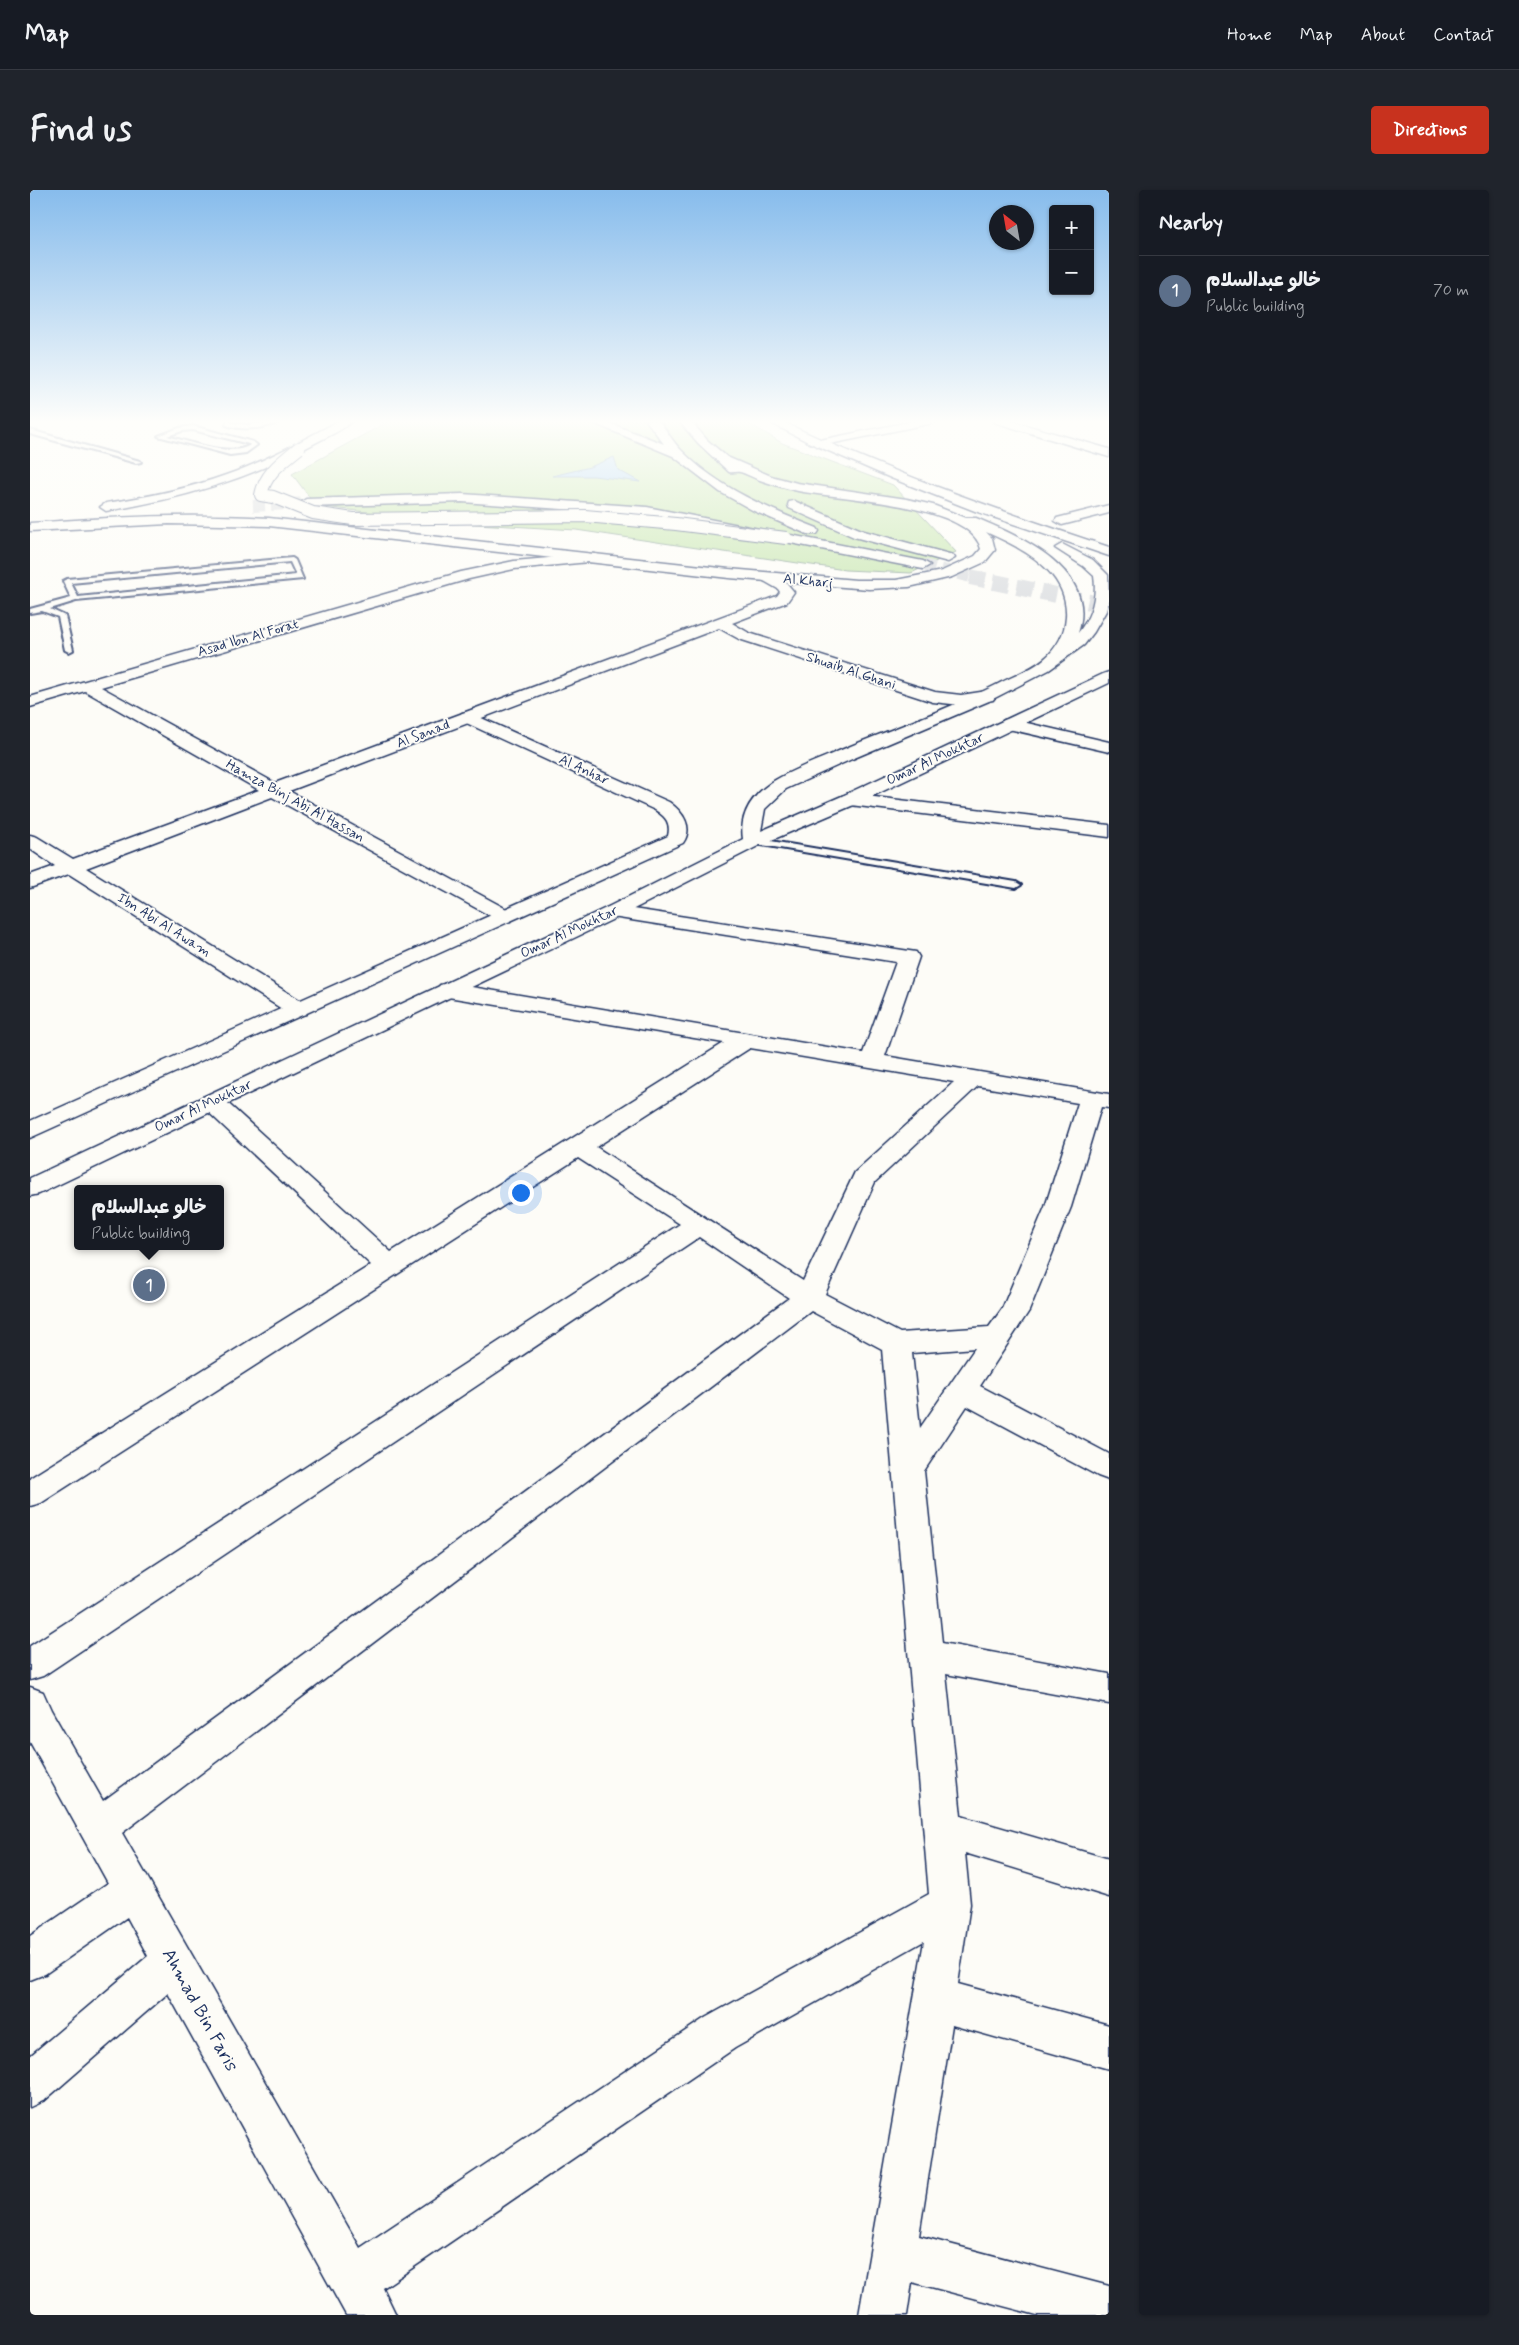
<!DOCTYPE html>
<html lang="en">
<head>
<meta charset="utf-8">
<style>
	:root { --surface:#171b24; --page:#20242c; --text:#f1f3f6; --muted:#9ea1a6; --line:#363941; --accent:#c8321e }
	body { margin:0; font-family:Mynerve,"Playpen Sans Arabic",sans-serif; background:var(--page); color:var(--text) }
	.controls { position:absolute; right:15px; top:15px; display:grid; overflow:hidden; border-radius:5px; box-shadow:0 1px 4px #0004 }
	.controls button { width:45px; height:45px; display:grid; place-items:center; padding:0; border:0; border-bottom:1px solid var(--line); background:var(--surface); color:var(--text); font:25px sans-serif }
	.compass { position:absolute; left:959px; top:15px; width:45px; height:45px; border-radius:50%; background:var(--surface); box-shadow:0 1px 4px #0004; rotate:329deg }
	.you { position:absolute; left:490px; top:1002px; width:18px; height:18px; margin:-12px; border:4px solid #fff; border-radius:50%; background:#1a73e8; box-shadow:0 0 0 8px #1a73e833 }
	.badge { display:grid; place-items:center; width:32px; height:32px; border-radius:50%; background:var(--accent); color:#fff; font-size:16px; font-weight:700 }
	.pin { position:absolute; translate:-50% -50%; border:2px solid #fff; box-shadow:0 1px 5px #0006 }
	.popup { position:absolute; left:44px; top:995px; width:150px; height:65px; box-sizing:border-box; display:grid; place-content:center; border-radius:5px; background:var(--surface); filter:drop-shadow(0 1px 4px #0005); font-size:16px; white-space:nowrap; color:var(--muted) }
	.popup b { font-size:19px; color:var(--text) }
	.popup::after { content:''; position:absolute; left:50%; top:100%; margin-left:-10px; border:10px solid transparent; border-top-color:var(--surface) }
	.list { margin:0; padding:0; list-style:none }
	h2 { display:flex; justify-content:space-between; align-items:center; height:65px; margin:0; padding:0 20px; font-size:21px }
	h2 small { font-size:16px; font-weight:400; color:var(--muted) }
	.list li { display:grid; grid-template-columns:32px 1fr auto; gap:15px; align-items:center; box-sizing:border-box; height:70px; padding:0 20px; border-top:1px solid var(--line) }
	.list b { display:block; font-size:19px; white-space:nowrap }
	.list p { margin:0; font-size:16px; white-space:nowrap; color:var(--muted) }
	.list em { font-size:16px; font-style:normal; color:var(--muted) }
	.map { position:relative; flex:none; width:1079px; height:2125px; overflow:hidden; border-radius:5px }
	header { display:flex; align-items:center; gap:30px; box-sizing:border-box; height:70px; padding:0 25px; background:var(--surface); border-bottom:1px solid var(--line) }
	header strong { font-size:24px }
	nav { display:flex; gap:28px; margin-inline-start:auto; font-size:18px }
	.intro { display:flex; align-items:center; justify-content:space-between; box-sizing:border-box; height:120px; padding:0 30px }
	h1 { margin:0; font-size:35px }
	.button { padding:12px 22px; border-radius:5px; background:var(--accent); color:#fff; font-size:18px; font-weight:700 }
	main { display:flex; gap:30px; padding:0 30px }
	aside { flex:1; background:var(--surface); border-radius:5px; box-shadow:0 1px 4px #0004 }
	.map>svg:first-child { display:block }
</style>
</head>
<body>
<header>
<strong>Map</strong>
<nav><a>Home</a><a>Map</a><a>About</a><a>Contact</a></nav>
</header>
<div class="intro"><h1>Find us</h1><a class="button">Directions</a></div>
<main>
<div class="map">
<svg width="1079" height="2125" viewBox="0 0 1079 2125">
	<rect width="100%" height="100%" fill="#fdfcf7"/>
	<filter id="ink" filterUnits="userSpaceOnUse"><feTurbulence type="fractalNoise" baseFrequency=".02" numOctaves="2"/><feDisplacementMap in="SourceGraphic" scale="10" xChannelSelector="R" yChannelSelector="G"/><feConvolveMatrix kernelMatrix="1 2 1 2 8 2 1 2 1" color-interpolation-filters="sRGB"/></filter>
	<g filter="url(#ink)">
		<polygon fill="#b8df9b" stroke="#6a877c" points="361,230 713,230 752,253 863,295 926,362 881,383 815,380 546,340 430,333 286,316 262,284"/>
		<polygon fill="#95c7f1" stroke="#648ab6" points="584,267 588,280 610,292 564,286 522,286 560,277"/>
		<g fill="none" stroke-linecap="round" stroke-linejoin="round">
			<g stroke="#d0d3d8" stroke-width="12" stroke-dasharray="12 6" stroke-linecap="butt">
				<polyline points="223,316 276,313"/>
				<polyline points="893,375 945,388"/>
			</g>
			<polyline stroke="#d0d3d8" stroke-width="16" stroke-dasharray="16 8" stroke-linecap="butt" points="940,387 1079,416"/>
			<g stroke="#1b2f5e" stroke-width="4">
				<g id="lane">
					<path d="M197,230H201V233L218,235L254,230C237,239 214,241 196,235Z"/>
					<path d="M163,236L223,252L227,255L216,263L200,265L128,246L149,238ZM163,240L219,254L220,255C201,268 159,251 137,246L152,241Z"/>
					<polygon points="0,240 110,271 111,272 106,273 0,244"/>
					<path d="M262,368L265,370L273,389L46,411L20,419L35,426L43,460L39,462L35,460L28,427L12,421L0,423V419L41,408L33,391L37,389ZM260,372L266,385L48,407L41,393Z"/>
					<polygon points="723,648 986,692 991,695 986,698 720,653 720,649"/>
				</g>
			</g>
			<g stroke="#1b2f5e" stroke-width="3">
				<g id="street">
					<polygon points="889,230 909,230 903,233 790,256 784,253 790,250"/>
					<polygon points="962,230 978,230 1079,259 1079,267 964,232"/>
					<polygon points="1079,315 1079,323 1032,335 1025,331 1027,328"/>
					<polygon points="565,364 572,368 570,371 484,379 439,389 71,497 245,593 747,406 750,402 748,399 727,387 734,383 755,391 764,402 757,412 702,433 719,443 905,502 931,505 957,501 963,502 965,506 963,510 931,515 903,512 709,449 689,438 259,601 482,722 485,726 482,730 475,732 468,730 242,607 56,678 276,814 279,819 276,824 268,826 260,824 39,684 0,698 0,685 25,676 0,659 0,645 7,647 43,669 229,600 55,501 0,517 0,507 431,382 484,371"/>
					<polygon points="980,529 1079,552 1079,562 974,538 971,534 974,530"/>
					<polygon points="819,604 1079,635 1079,647 812,614 810,610 812,606"/>
					<path d="M583,716L886,762L889,767L855,866L1079,904V918L1071,917L1041,1017L999,1121L950,1196L1079,1264V1290L1068,1286L937,1216L894,1281L912,1453L1079,1484V1514L916,1484L931,1626L1079,1669V1707L935,1663L940,1714L928,1794L1079,1835V1879L922,1835L889,2046L1079,2096V2125H1007L882,2092L877,2125H829L894,1751L705,1858L353,2098L366,2125H316L138,1803L15,1910L0,1917V1866L118,1766L97,1727L15,1784L0,1790V1746L78,1693L0,1552V1497L13,1502L21,1520L73,1611L759,1108L669,1047L13,1486L0,1490V1456L650,1034L548,968L11,1313L0,1316V1288L341,1075L173,917L170,912L173,907L182,905L191,907L361,1062L694,853L418,807L410,805L407,800L410,795L418,793L833,863L866,772L576,726L573,722L576,718ZM720,858L924,892L825,982L773,1091L566,957ZM948,896L1048,913L1015,1017L972,1119L959,1137L870,1143L795,1104L845,992ZM781,1121L852,1159L899,1704L675,1828L330,2058L92,1643ZM945,1158L890,1238L882,1163Z"/>
				</g>
			</g>
			<g stroke="#1b2f5e" stroke-width="3">
				<g id="secondary">
					<path d="M310,230H323C314,240 298,246 287,252C220,289 151,309 76,321L70,317L76,313C117,307 157,299 196,285C236,271 273,250 310,230Z"/>
					<path d="M556,230H571L634,254L616,230H628C636,239 642,251 651,260C688,298 739,319 787,338L789,341L787,344H777L724,321L690,302L643,266Z"/>
					<path d="M648,230H660L677,250L697,267L741,286L767,293L877,309L903,315L936,328H946C991,347 1069,380 1048,443C1062,426 1067,406 1064,386L1053,376L1025,358L1032,354L1063,370L1078,385L1079,409L1076,421L1064,442L1054,455L1019,480L959,511L822,569L756,599L735,619L731,641L812,606L1073,484L1079,482V493L826,614L730,655L590,726L9,1004L0,1006V988L576,718L713,649C709,624 723,605 742,592C761,580 784,572 804,563C858,540 915,521 968,494C983,486 1001,480 1014,469C1027,458 1035,443 1036,427C1039,381 992,358 956,342L962,348L965,360L955,372L922,387L879,397L839,399L699,388L239,336L139,334L0,341V333C80,327 159,323 239,328L699,379L826,390H866L912,381L945,366L951,359C940,313 808,309 768,301C754,298 741,294 727,289C722,287 715,283 710,282C706,281 703,283 699,282L669,254Z"/>
					<path d="M735,230H749C856,281 967,320 1079,357V366L945,321L861,288L778,252Z"/>
					<polygon points="432,304 617,317 893,371 900,375 893,379 617,325 432,312 276,317 270,313 276,309"/>
					<polygon points="764,311 834,341 923,365 925,368 918,372 824,347 759,318 758,315 759,312"/>
					<path d="M438,522L639,612C653,622 664,637 653,653L0,948V931L638,646C641,633 636,627 625,620L432,531L429,527L432,523Z"/>
				</g>
			</g>
			<use href="#lane" fill="#fdfcf7" fill-rule="evenodd"/>
			<use href="#street" fill="#fdfcf7" fill-rule="evenodd"/>
			<use href="#secondary" fill="#fdfcf7" fill-rule="evenodd"/>
			<g stroke="#1b2f5e" stroke-width="14" stroke-linecap="butt">
				<path id="secondary-bridge" d="M269,258C253,271 235,283 231,305L243,307L283,323L323,329L555,326L646,334L756,348"/>
			</g>
			<use href="#secondary-bridge" stroke="#fdfcf7" stroke-width="12"/>
		</g>
	</g>
	<linearGradient id="sky" x2="0" y2="1"><stop stop-color="#87bcec"/><stop offset="0.44" stop-color="#fefefb"/><stop offset="1" stop-color="#fefefb" stop-opacity="0"/></linearGradient>
	<rect width="1079" height="527" fill="url(#sky)"/>
	<g text-anchor="middle" dominant-baseline="central" stroke-width="4" stroke-linejoin="round" paint-order="stroke">
		<g font-size="14" fill="#1b2f5e" stroke="#fdfcf7">
			<text transform="translate(778 391) rotate(5)">Al Kharj</text>
			<text transform="translate(218 448) rotate(-16)">Asad Ibn Al Forat</text>
			<text transform="translate(821 481) rotate(18)">Shuaib Al Ghani</text>
			<text transform="translate(393 544) rotate(-21)">Al Sanad</text>
			<text transform="translate(905 569) rotate(-25)">Omar Al Mokhtar</text>
			<text transform="translate(554 580) rotate(25)">Al Anhar</text>
			<text transform="translate(265 611) rotate(29)">Hamza Binj Abi Al Hassan</text>
			<text transform="translate(134 735) rotate(32)">Ibn Abi Al Awam</text>
			<text transform="translate(539 742) rotate(-25)">Omar Al Mokhtar</text>
			<text transform="translate(173 916) rotate(-25)">Omar Al Mokhtar</text>
		</g>
		<g font-size="19" fill="#1b2f5e" stroke="#fdfcf7">
			<text transform="translate(170 1820) rotate(61)">Ahmad Bin Faris</text>
		</g>
	</g>
</svg>
<div class="controls">
<button>+</button>
<button>−</button>
</div>
<svg class="compass" viewBox="-18 -18 36 36"><path d="M0-13l5 13h-10z" fill="#e53935"/><path d="M0 13l5-13h-10z" fill="#9ea1a6"/></svg>
<div class="you"></div>
<div class="pin badge" style="left:119px;top:1095px;background:#5c6f8a">1</div>
<div class="popup"><b>خالو عبدالسلام</b>Public building</div>
</div>
<aside>
<h2>Nearby<small></small></h2>
<ul class="list">
<li><span class="badge" style="background:#5c6f8a">1</span><div><b>خالو عبدالسلام</b><p>Public building</p></div><em>70 m</em></li>
</ul>
</aside>
</main>
</body>
</html>
